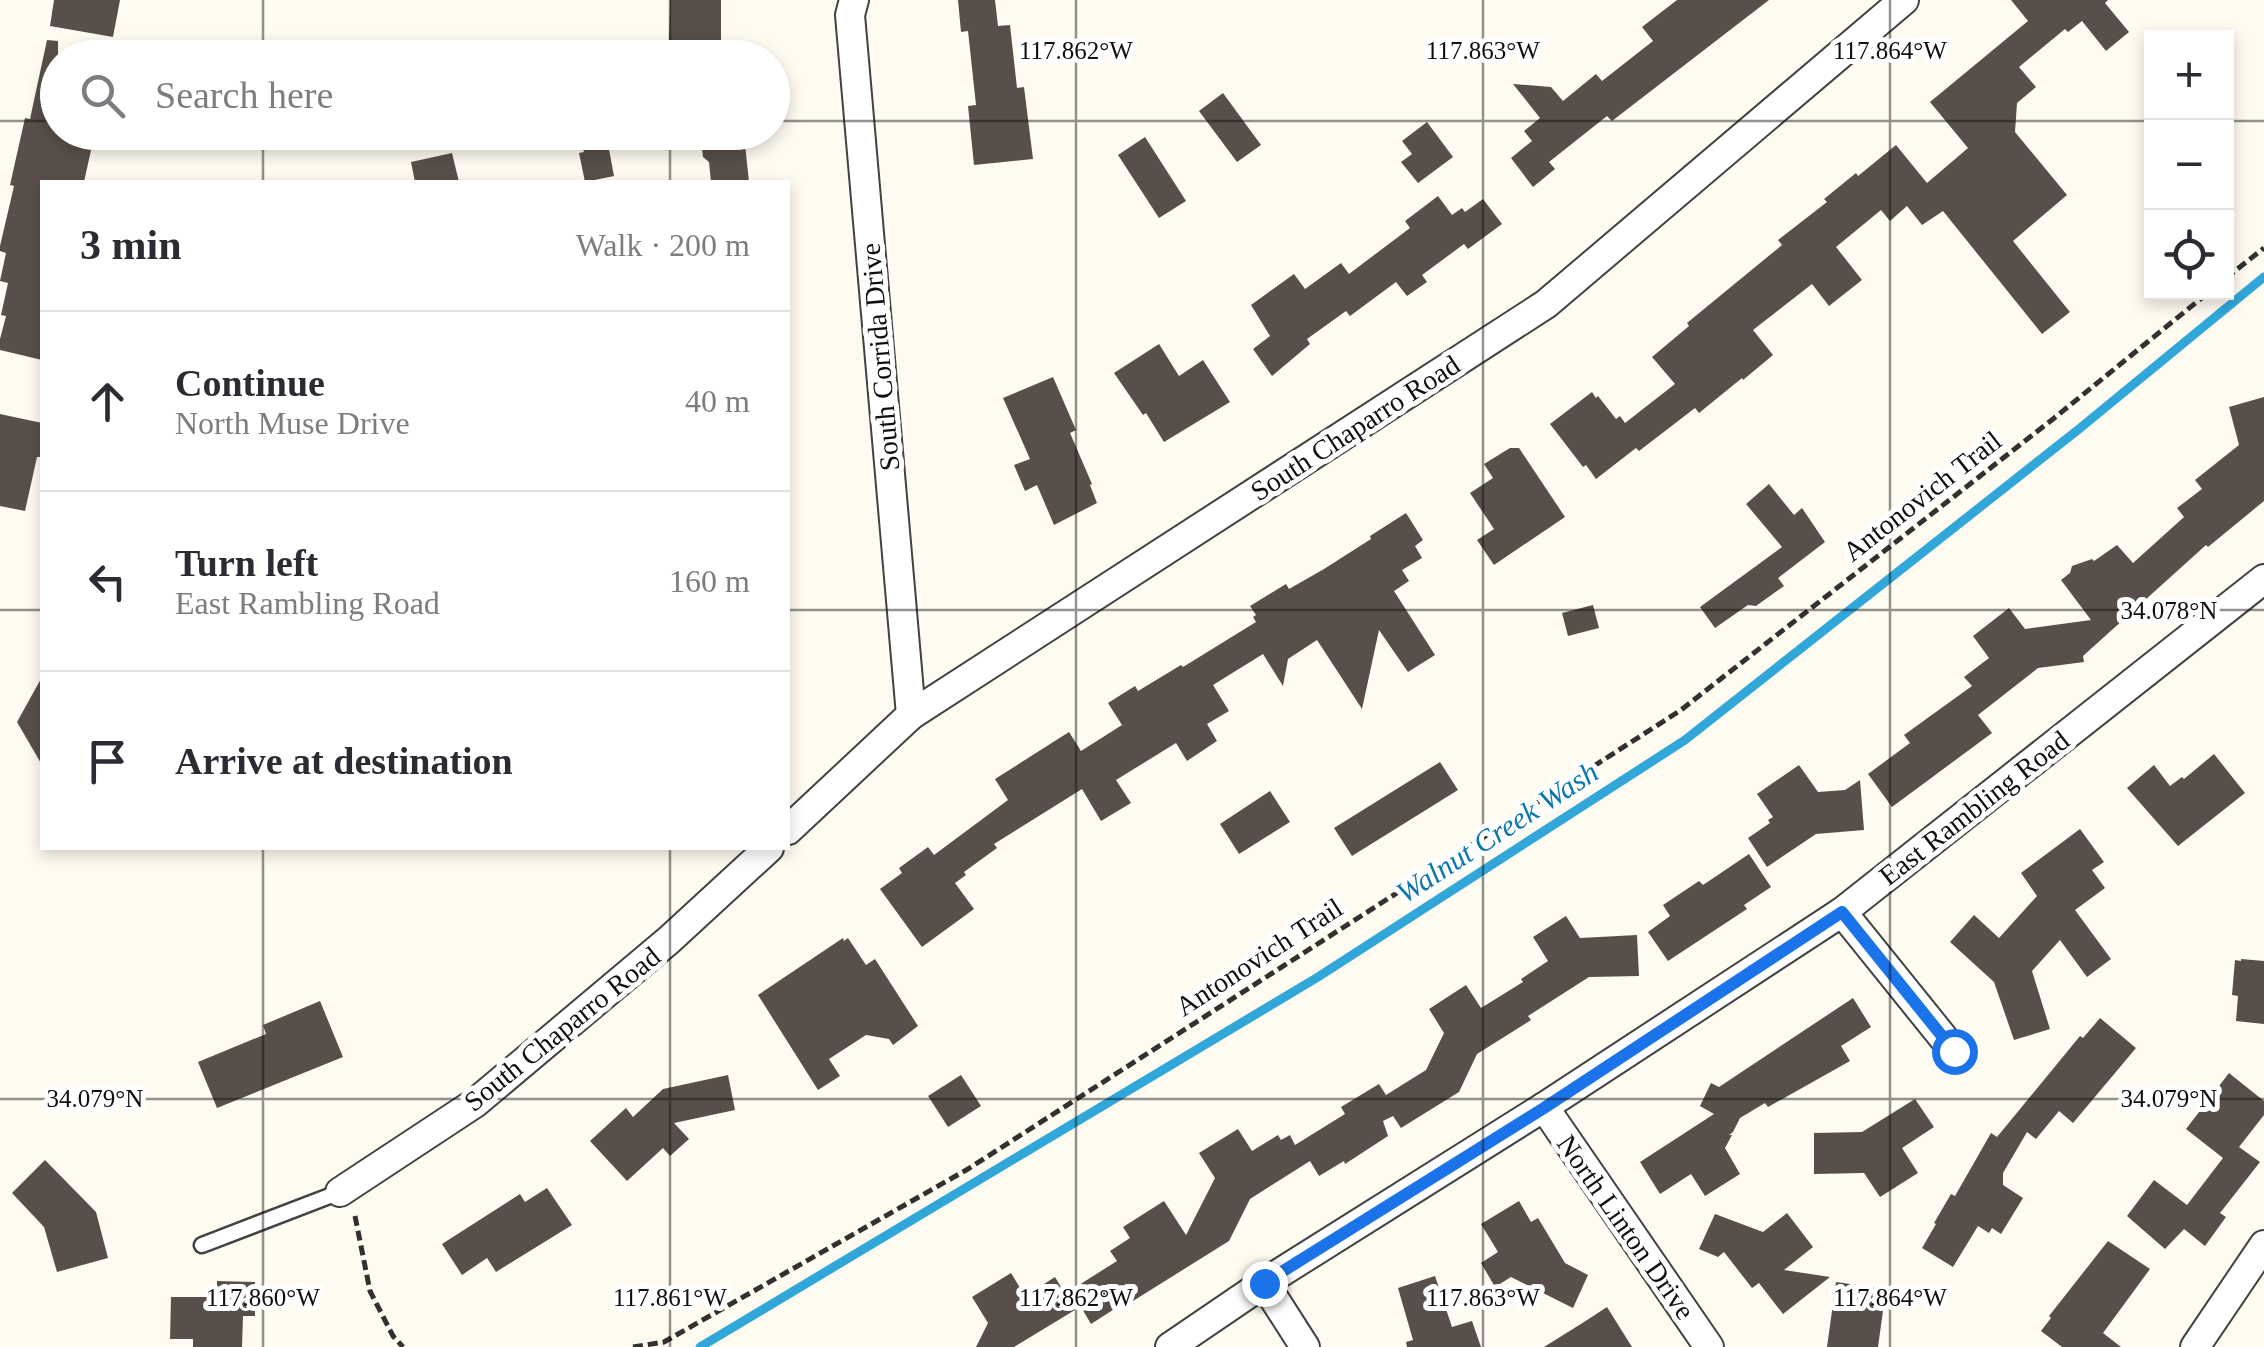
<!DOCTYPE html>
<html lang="en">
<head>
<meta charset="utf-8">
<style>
	:root { --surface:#fff; --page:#f2f2f3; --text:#2b2b33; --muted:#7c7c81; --line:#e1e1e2 }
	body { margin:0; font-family:Georgia,serif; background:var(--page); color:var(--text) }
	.controls { position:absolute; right:30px; top:30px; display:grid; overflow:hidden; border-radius:0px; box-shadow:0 5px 15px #0003 }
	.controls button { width:90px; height:90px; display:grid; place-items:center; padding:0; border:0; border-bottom:2px solid var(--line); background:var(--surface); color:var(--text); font:50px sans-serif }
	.stop { position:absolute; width:30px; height:30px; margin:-22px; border:8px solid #1a73e8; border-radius:50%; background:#fff }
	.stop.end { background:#1a73e8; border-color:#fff; box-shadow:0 2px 10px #0008 }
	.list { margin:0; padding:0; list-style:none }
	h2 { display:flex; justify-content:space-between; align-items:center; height:130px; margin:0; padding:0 40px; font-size:42px }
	h2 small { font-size:32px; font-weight:400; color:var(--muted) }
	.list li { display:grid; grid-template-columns:65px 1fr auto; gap:30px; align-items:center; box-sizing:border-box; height:180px; padding:0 40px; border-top:2px solid var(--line) }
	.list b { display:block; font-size:38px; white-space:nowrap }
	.list p { margin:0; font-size:32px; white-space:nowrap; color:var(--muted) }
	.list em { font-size:32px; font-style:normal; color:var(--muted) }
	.icon { flex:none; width:55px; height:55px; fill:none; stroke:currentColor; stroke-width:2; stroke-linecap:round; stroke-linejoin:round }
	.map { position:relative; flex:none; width:2264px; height:1347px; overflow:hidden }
	.search { position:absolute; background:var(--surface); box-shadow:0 5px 15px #0003; left:40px; top:40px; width:750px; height:110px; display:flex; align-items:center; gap:25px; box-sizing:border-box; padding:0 35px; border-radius:55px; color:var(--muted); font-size:38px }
	.panel { position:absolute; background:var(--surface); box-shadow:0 5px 15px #0003; left:40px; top:180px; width:750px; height:670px; border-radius:0px }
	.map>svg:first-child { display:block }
</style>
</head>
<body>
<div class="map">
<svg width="2264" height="1347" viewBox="0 0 2264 1347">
	<rect width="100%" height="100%" fill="#fffbf1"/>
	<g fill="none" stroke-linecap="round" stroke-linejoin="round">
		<polyline stroke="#31a7d9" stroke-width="9" points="700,1347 1318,977 1685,740 2079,429 2264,277"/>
	</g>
	<g fill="#594f4a">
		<polygon points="54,0 120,0 113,37 50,26"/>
		<polygon points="670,0 721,0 721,44 669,43"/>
		<polygon points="958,0 995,0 998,26 1010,25 1017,88 1024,87 1033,159 974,165 968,106 976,105 968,31 961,32"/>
		<polygon points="1677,0 1769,0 1612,121 1607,116 1549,162 1555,169 1533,187 1511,158 1532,141 1524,131 1540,118 1513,84 1551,87 1563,101 1596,74 1602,81 1653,41 1642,27"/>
		<polygon points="2011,0 2108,0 2105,3 2129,32 2106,51 2082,21 2068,32 2065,29 2019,67 2036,87 2017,103 2015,132 2067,195 2013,241 2070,312 2042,334 1943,211 1922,225 1907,206 1890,221 1881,210 1836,247 1862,280 1829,306 1812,284 1753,330 1773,355 1743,380 1742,378 1699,413 1695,408 1639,451 1636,448 1596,479 1586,465 1583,467 1550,424 1592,392 1596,398 1598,396 1616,419 1620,416 1625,423 1675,384 1652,357 1689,326 1687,323 1782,245 1778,240 1827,202 1824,199 1856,173 1858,176 1896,145 1927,183 1968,148 1930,102 2028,21"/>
		<polygon points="47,40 58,41 58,132 95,132 84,182 42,182 42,360 0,350 0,339 6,316 1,315 8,283 0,281 6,253 0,251 0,246 14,186 10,185 25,118 30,119"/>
		<polygon points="1223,93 1261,145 1237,162 1199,111"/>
		<polygon points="1427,122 1453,157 1418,183 1401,162 1412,154 1402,141"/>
		<polygon points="700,132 740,132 741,135 744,135 749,182 711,182 709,162 703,157"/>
		<polygon points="1145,137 1186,201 1159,218 1118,155"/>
		<polygon points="608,144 614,176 585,182 579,153 584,152 583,149"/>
		<polygon points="452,153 459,182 415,182 411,162"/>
		<polygon points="1438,196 1452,215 1462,208 1465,212 1483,199 1502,224 1468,249 1464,244 1422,275 1427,282 1407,296 1396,282 1350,316 1346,311 1307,339 1310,344 1272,376 1253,349 1270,336 1251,305 1294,274 1305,289 1341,263 1349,274 1410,228 1405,221"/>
		<polygon points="1159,344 1179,376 1203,360 1230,402 1164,442 1146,413 1143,415 1114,373"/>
		<polygon points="1053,377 1076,430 1070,433 1092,484 1090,485 1097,503 1054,525 1037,485 1025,491 1014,465 1030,459 1003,398"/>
		<polygon points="2264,397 2264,501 2208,547 2206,545 2083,656 2084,662 2038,668 1978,715 1992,733 1892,807 1868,774 1910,743 1904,735 1972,686 1964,677 1989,658 1973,636 2009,608 2025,629 2091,620 2061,580 2070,573 2072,566 2092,559 2094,561 2117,545 2133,563 2184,517 2177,508 2202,489 2195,480 2239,445 2229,407"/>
		<polygon points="0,414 42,423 42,445 40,457 37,457 25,511 0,506"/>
		<polygon points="1510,448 1519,448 1565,517 1494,565 1477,540 1494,529 1470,493 1493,478 1484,464"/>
		<polygon points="1769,484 1794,515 1802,508 1825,542 1778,578 1784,586 1756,606 1748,605 1715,628 1700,607 1782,547 1746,504"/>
		<polygon points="1406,513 1423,540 1415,546 1422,558 1402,570 1409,581 1394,591 1435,655 1408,672 1379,630 1362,709 1317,640 1288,659 1283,686 1263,654 1213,685 1229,711 1207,724 1217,741 1187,761 1176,743 1116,780 1131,803 1101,821 1082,789 994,844 997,848 964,872 966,875 955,883 974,909 922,947 880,889 902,873 899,868 928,847 934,855 1008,800 995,779 1069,732 1081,751 1122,725 1108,703 1135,686 1138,691 1181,665 1183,667 1256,622 1253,617 1256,615 1250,606 1286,584 1289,589 1324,569 1371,539 1370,536"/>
		<polygon points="1593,605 1599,628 1568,636 1562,613"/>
		<polygon points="42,677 42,765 17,722"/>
		<polygon points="2214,754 2245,793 2178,846 2127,788 2154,765 2170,786 2182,777 2184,779"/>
		<polygon points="1440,762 1458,790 1352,856 1334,828"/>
		<polygon points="1799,765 1818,792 1845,790 1860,780 1864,830 1816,834 1767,867 1748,838 1770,823 1768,820 1773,817 1757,794"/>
		<polygon points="1270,791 1290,822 1239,854 1220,824"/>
		<polygon points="2080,829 2104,862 2092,870 2105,888 2075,910 2111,959 2087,977 2060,940 2032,971 2050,1029 2014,1040 1994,982 1950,942 1974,915 1999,938 2037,896 2021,873"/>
		<polygon points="1749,854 1771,887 1744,905 1747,909 1668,961 1648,932 1670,916 1663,905 1699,881 1703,885"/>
		<polygon points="1566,916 1580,938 1637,935 1639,976 1589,977 1528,1016 1531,1020 1477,1054 1459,1092 1401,1128 1393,1116 1383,1121 1388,1136 1345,1164 1344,1161 1319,1176 1310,1161 1250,1199 1229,1241 1117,1311 1116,1308 1091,1324 1071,1290 1117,1261 1110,1251 1130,1238 1123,1227 1164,1201 1186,1235 1215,1178 1199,1153 1238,1129 1252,1151 1278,1135 1281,1140 1290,1135 1295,1145 1345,1114 1341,1107 1379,1084 1386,1095 1426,1070 1444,1033 1429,1009 1466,985 1481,1008 1523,982 1521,979 1548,961 1533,937"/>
		<polygon points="843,938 844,941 848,938 866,965 875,959 918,1026 893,1045 889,1039 866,1035 829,1059 840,1076 818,1090 758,995"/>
		<polygon points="2241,959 2264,961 2264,1024 2236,1021 2238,996 2232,995 2235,960 2241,961"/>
		<polygon points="1853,998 1871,1027 1841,1046 1850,1061 1768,1107 1765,1103 1740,1118 1733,1132 1729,1135 1732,1135 1725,1148 1740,1174 1705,1196 1691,1174 1660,1194 1640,1162 1714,1114 1700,1106 1711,1083 1719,1087"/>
		<polygon points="320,1001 343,1057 217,1108 198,1062 266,1034 263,1025"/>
		<polygon points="2100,1018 2136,1048 2073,1123 2059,1111 2036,1139 2027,1132 2003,1173 2003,1185 2023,1198 2001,1234 1992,1228 1989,1233 1978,1226 1953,1267 1922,1248 1936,1224 1934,1223 1951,1194 1955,1196 1991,1133 1997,1137 2080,1036 2083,1038"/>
		<polygon points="2229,1073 2264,1101 2264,1115 2239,1147 2260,1162 2220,1213 2226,1217 2205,1246 2184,1229 2165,1249 2127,1216 2154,1180 2187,1205 2223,1158 2186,1129"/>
		<polygon points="728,1075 735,1110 674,1123 689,1139 670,1156 663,1148 627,1181 590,1141 626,1108 633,1117 663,1089"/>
		<polygon points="961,1075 981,1106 948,1127 928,1096"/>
		<polygon points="1915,1099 1934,1127 1902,1148 1918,1173 1880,1197 1864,1173 1814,1174 1814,1133 1862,1132"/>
		<polygon points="45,1160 96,1212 108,1258 57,1272 44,1227 12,1193"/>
		<polygon points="547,1188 572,1225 496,1272 487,1258 462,1275 442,1244 520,1194 525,1202"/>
		<polygon points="1519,1201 1531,1222 1538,1218 1565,1263 1588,1275 1573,1308 1511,1277 1495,1287 1481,1263 1498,1252 1481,1224"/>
		<polygon points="1787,1213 1813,1247 1784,1270 1830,1277 1783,1314 1759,1283 1752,1288 1724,1252 1718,1257 1699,1249 1715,1214 1763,1232"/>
		<polygon points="2108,1241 2150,1269 2103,1333 2121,1347 2062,1347 2041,1331 2051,1318 2049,1316"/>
		<polygon points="1011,1273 1025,1296 1055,1277 1075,1310 1014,1347 976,1347 988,1323 972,1297"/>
		<polygon points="1435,1276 1452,1327 1472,1321 1481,1347 1407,1347 1406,1342 1413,1340 1398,1288"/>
		<polygon points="217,1281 255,1282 255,1316 243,1316 242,1347 193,1347 193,1339 170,1339 171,1297 217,1297"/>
		<polygon points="1836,1282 1886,1289 1878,1347 1827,1347"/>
		<polygon points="1607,1307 1632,1347 1544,1347 1584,1322"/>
	</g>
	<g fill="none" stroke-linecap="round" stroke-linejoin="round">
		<g stroke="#424242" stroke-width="19">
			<polyline id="service" points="202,1245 340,1192"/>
		</g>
		<g stroke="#424242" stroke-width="32">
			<g id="minor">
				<polyline points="854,0 850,15 911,715"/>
				<polyline points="788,830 911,715 1546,304 1904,0"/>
				<polyline points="1842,912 1954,1051"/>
				<polyline points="1544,1107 1709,1347"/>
				<polyline points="340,1192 475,1103 669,940 769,848"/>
				<polyline points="1264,1283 1305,1347"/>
				<polyline points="1170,1347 1264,1283 1544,1107 1842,912 2264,579"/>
				<polyline points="2195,1347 2264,1245"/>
			</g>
		</g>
		<g stroke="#313131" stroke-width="5" stroke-dasharray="10 5" stroke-linecap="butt">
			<polyline points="2226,278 2264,248"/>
			<polyline points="355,1216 370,1291 393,1336 403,1347"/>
			<polyline points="633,1347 664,1342 968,1169 1681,710 2053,419 2209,292"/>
		</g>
		<use href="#service" stroke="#fff" stroke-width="14"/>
		<use href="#minor" stroke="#fff" stroke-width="28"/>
	</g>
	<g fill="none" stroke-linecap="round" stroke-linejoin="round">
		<polyline stroke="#1a73e8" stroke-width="12" points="1264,1283 1544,1108 1842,912 1954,1051"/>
	</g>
	<path fill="none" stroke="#0f0f0f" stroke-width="2.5" stroke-opacity="0.45" d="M263,0V58M670,0V58M1076,0V1347M1483,0V1347M1890,0V1347M0,121H58M772,121H2152M2226,121H2264M263,132V182M670,132V182M0,610H42M788,610H2264M263,848V1347M670,848V1347M0,1099H2264"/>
	<g text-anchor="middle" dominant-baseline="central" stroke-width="10" stroke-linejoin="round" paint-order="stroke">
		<g font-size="28" fill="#0f0f0f" stroke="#fff">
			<text transform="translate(880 357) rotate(-95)">South Corrida Drive</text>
			<text transform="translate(1355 428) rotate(-33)">South Chaparro Road</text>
			<text transform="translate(1922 496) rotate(-38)">Antonovich Trail</text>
			<text transform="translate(1974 808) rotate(-38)">East Rambling Road</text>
			<text transform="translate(1259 957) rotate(-33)">Antonovich Trail</text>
			<text transform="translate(562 1029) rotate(-39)">South Chaparro Road</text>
			<text transform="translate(1626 1227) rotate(55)">North Linton Drive</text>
		</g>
		<g font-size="30" font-style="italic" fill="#0c77ad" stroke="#fff">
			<text transform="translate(1497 832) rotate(-33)">Walnut Creek Wash</text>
		</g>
	</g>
	<g font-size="25" text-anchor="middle" fill="#0f0f0f" stroke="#fff" stroke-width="10" stroke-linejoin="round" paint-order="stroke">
		<text x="1076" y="59">117.862°W</text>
		<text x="1483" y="59">117.863°W</text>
		<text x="1890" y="59">117.864°W</text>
		<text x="2169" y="619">34.078°N</text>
		<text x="2169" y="1107">34.079°N</text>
		<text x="95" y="1107">34.079°N</text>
		<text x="263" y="1306">117.860°W</text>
		<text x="670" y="1306">117.861°W</text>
		<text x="1076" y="1306">117.862°W</text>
		<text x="1483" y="1306">117.863°W</text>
		<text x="1890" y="1306">117.864°W</text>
	</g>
</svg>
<div class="controls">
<button>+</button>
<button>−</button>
<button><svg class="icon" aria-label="locate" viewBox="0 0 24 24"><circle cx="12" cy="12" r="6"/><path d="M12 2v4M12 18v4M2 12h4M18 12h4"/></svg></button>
</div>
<div class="stop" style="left:1954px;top:1051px"></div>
<div class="stop end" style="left:1264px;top:1283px"></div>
<div class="search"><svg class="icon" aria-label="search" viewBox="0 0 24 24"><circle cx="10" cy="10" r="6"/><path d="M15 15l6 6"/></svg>Search here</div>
<section class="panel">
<h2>3 min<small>Walk · 200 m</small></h2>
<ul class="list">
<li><svg class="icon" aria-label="ahead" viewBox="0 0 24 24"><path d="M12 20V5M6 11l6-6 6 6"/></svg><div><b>Continue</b><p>North Muse Drive</p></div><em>40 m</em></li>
<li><svg class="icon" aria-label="left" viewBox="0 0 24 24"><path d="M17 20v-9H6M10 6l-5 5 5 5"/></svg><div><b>Turn left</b><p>East Rambling Road</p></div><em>160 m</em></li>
<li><svg class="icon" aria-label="arrive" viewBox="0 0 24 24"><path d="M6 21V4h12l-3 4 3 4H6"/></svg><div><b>Arrive at destination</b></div></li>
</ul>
</section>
</div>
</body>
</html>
